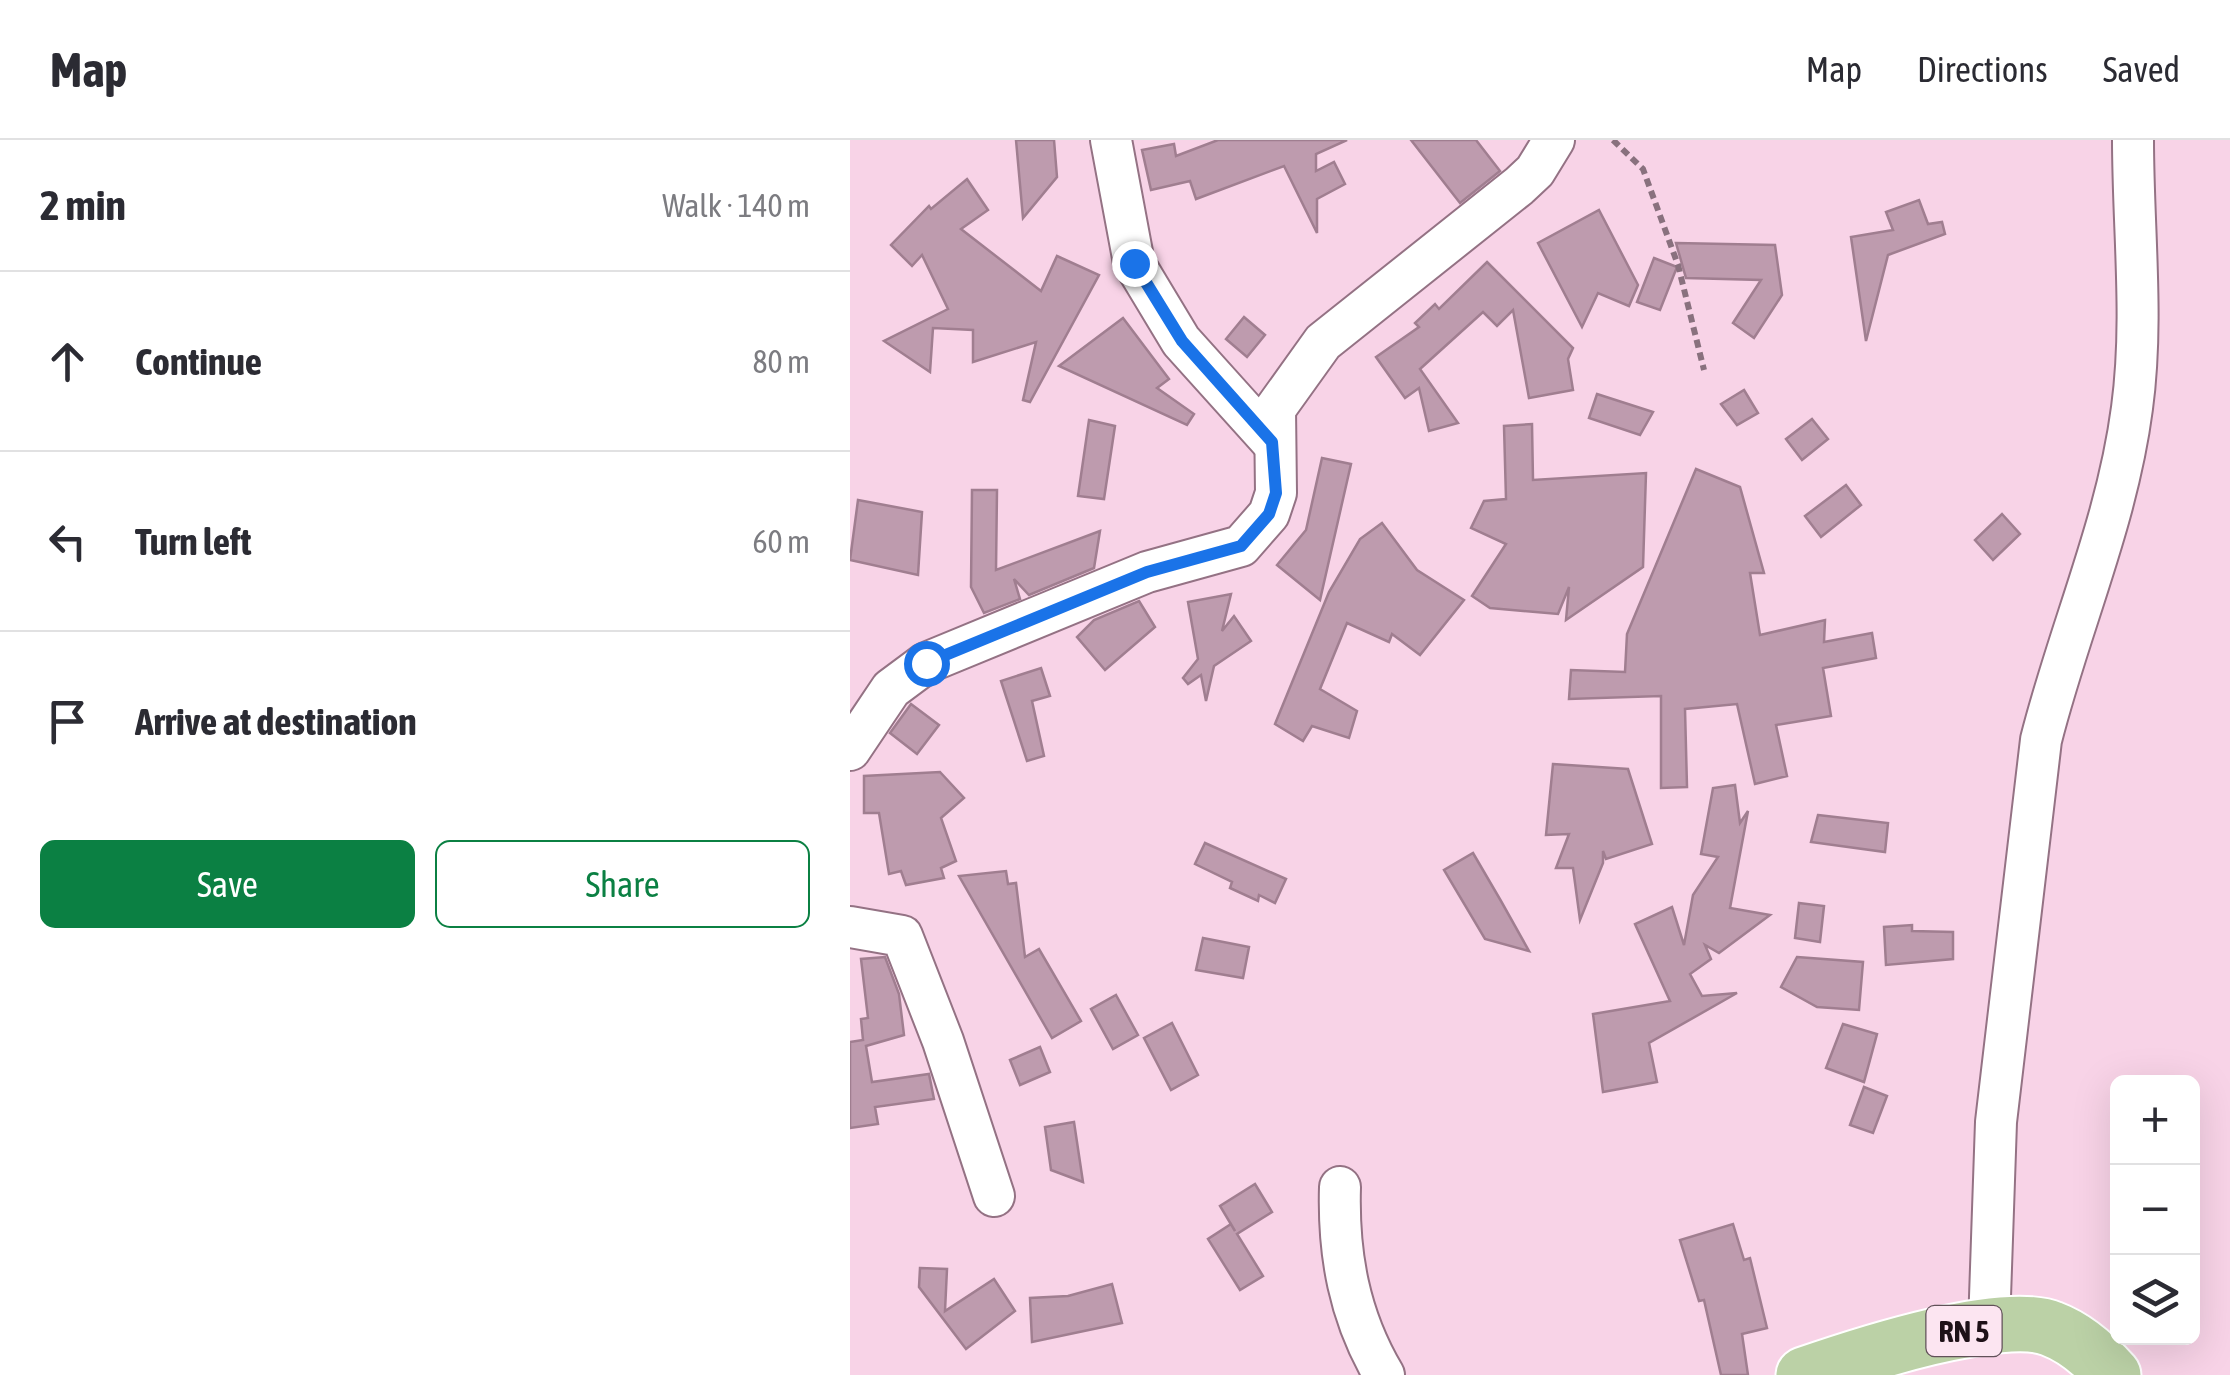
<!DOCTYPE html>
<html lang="en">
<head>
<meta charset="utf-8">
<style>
	:root { --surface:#fff; --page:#f7f7f7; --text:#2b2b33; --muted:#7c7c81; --line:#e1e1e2; --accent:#0b8043 }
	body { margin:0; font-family:"Asap Condensed",sans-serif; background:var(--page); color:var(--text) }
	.controls { position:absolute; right:30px; bottom:30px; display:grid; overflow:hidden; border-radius:15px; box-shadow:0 10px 40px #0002 }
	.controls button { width:90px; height:90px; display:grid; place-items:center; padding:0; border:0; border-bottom:2px solid var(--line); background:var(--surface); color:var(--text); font:50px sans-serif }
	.stop { position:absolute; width:30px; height:30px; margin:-22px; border:8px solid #1a73e8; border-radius:50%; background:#fff }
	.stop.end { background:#1a73e8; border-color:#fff; box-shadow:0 2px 10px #0008 }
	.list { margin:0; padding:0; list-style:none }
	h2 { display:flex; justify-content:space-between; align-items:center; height:130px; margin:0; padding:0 40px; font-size:42px }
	h2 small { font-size:32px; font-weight:400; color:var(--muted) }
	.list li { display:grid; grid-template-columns:65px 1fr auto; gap:30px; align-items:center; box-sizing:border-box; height:180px; padding:0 40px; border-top:2px solid var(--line) }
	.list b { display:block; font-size:38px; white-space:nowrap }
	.list em { font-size:32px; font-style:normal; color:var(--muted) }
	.actions { display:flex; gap:20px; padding:30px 40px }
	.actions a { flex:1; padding:22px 0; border:2px solid var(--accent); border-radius:15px; text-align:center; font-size:35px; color:var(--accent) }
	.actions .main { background:var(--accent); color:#fff }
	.icon { flex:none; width:55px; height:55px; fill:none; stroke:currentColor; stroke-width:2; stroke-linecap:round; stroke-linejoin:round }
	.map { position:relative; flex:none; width:1380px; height:1235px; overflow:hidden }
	header { display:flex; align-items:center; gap:60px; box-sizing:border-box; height:140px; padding:0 50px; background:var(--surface); border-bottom:2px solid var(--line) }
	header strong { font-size:48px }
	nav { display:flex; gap:55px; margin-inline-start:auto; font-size:35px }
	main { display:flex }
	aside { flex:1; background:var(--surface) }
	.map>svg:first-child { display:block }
</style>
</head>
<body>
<header>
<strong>Map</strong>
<nav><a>Map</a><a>Directions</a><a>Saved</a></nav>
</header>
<main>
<aside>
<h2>2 min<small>Walk · 140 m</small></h2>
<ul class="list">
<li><svg class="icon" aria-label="ahead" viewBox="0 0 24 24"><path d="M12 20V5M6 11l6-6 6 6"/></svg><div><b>Continue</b></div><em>80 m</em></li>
<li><svg class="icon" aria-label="left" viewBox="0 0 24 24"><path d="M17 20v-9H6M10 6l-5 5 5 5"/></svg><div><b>Turn left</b></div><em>60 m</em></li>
<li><svg class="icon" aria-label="arrive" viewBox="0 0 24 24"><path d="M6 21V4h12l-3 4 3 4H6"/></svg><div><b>Arrive at destination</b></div></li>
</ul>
<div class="actions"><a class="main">Save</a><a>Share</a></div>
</aside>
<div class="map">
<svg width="1380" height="1235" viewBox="0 0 1380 1235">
	<rect width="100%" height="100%" fill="#f8d3e7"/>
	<g fill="#be9bae" stroke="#a07e90" stroke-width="2.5">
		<polygon points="166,0 204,0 207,37 173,78"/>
		<polygon points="368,0 497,0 466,14 466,31 484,22 495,44 467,59 467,93 434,26 346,59 340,41 301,50 292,10 324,4 326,16"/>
		<polygon points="561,0 626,0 650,31 610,63"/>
		<polygon points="117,39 138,70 111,89 191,151 207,116 249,135 180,262 173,260 186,202 123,222 123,190 83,188 80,232 34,201 98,169 72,115 62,126 41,105 79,66 81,69"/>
		<polygon points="1069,60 1078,84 1092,82 1095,94 1038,115 1016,201 1001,97 1043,90 1036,72"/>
		<polygon points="749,70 788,145 779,166 748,153 732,187 688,103"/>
		<polygon points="826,103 925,105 932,155 904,198 883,183 911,140 836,138"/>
		<polygon points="804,118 827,127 810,170 787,162"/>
		<polygon points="637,122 723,208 718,219 723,250 679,258 663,170 647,186 633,172 570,229 608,283 579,291 569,248 555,258 526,217 569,187 565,183 585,164 589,169"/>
		<polygon points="394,177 415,195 397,217 376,199"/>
		<polygon points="273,178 319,239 307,248 344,274 337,285 209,226"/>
		<polygon points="894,250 908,273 887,285 871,264"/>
		<polygon points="747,254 803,272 790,295 739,278"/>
		<polygon points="962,279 978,299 952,320 936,299"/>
		<polygon points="239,280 265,286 254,359 228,356"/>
		<polygon points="682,284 683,340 796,333 793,427 716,480 719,447 708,474 640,468 622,456 656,404 621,388 634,361 656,359 654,286"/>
		<polygon points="472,318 501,324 470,460 427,425 456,390"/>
		<polygon points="846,329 890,347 914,433 900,433 910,495 975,480 974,502 1022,493 1026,518 973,528 981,576 926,585 937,636 905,644 887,564 835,569 837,647 811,648 811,556 719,559 721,530 775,532 777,494"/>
		<polygon points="996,345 1011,365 971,397 955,376"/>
		<polygon points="122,350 147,350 146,430 250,391 244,428 179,455 164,439 170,459 134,473 121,447"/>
		<polygon points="8,360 72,372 68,435 0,420"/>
		<polygon points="1152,374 1170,394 1143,420 1125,400"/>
		<polygon points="532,383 567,430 614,460 570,515 542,494 539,502 497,483 470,549 507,571 499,598 462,586 453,601 425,584 479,452 510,399"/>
		<polygon points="381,454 372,491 384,476 401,501 364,526 356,561 351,535 338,544 333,538 348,519 338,462"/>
		<polygon points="289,461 305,487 255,530 227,497 244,480"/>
		<polygon points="191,528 200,556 182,561 194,616 177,621 151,541"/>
		<polygon points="61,564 89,585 67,614 40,593"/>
		<polygon points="703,624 778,629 802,704 756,719 753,711 753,723 730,780 723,728 706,728 719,694 696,695"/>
		<polygon points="90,632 114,658 91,678 106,721 91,728 94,738 56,745 51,731 39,734 29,673 14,673 14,636"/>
		<polygon points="885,645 890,683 898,671 880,768 920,775 869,813 855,805 861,819 840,834 852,856 887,853 799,903 807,942 753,952 743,874 820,861 785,784 822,767 834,805 843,755 868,717 851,714 863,648"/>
		<polygon points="968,675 1038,683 1035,712 961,702"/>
		<polygon points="355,703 436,739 425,763 409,755 408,761 380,748 382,742 345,724"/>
		<polygon points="623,713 651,761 679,811 635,799 594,730"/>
		<polygon points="156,731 158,744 166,743 175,817 189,809 231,881 202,898 109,736"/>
		<polygon points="949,763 974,766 970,802 945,798"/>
		<polygon points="1062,785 1062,791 1103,792 1103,819 1036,825 1034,787"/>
		<polygon points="353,798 399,807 393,838 346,830"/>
		<polygon points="35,817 49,854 54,895 16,906 22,942 79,934 84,959 25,967 28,984 0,988 0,902 13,900 11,879 18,878 11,819"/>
		<polygon points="947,817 1013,822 1009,870 967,867 931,847"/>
		<polygon points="266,855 288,895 263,909 241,869"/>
		<polygon points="322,883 348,935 321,950 294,898"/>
		<polygon points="993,884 1027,894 1014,942 976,928"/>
		<polygon points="190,907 200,932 170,945 160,920"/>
		<polygon points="1014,947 1037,956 1023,993 1000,985"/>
		<polygon points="224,982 233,1042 201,1030 195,987"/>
		<polygon points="405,1044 422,1072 387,1094 413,1136 390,1150 358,1099 381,1084 385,1091 370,1066"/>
		<polygon points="883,1084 894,1120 900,1118 917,1188 892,1194 898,1235 871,1235 854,1160 849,1161 830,1100"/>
		<polygon points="70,1128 97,1129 95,1171 144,1139 165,1171 116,1209 69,1147"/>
		<polygon points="262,1144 272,1183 182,1202 180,1158 218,1156"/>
	</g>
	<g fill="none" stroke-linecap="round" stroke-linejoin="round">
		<g stroke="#947284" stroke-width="44">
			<g id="minor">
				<polyline points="261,0 284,123 331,201 422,302"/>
				<polyline points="0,610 41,549 76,523 297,432 391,406 419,374 426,353 425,269 473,202 669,46 685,31 704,0"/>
				<polyline points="0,787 52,796 93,901 144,1056"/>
				<path d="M490,1047C488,1114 499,1176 534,1235"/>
				<path d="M1139,1186L1146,982L1191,600C1219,489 1267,383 1282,268C1294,180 1283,89 1283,0"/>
			</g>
		</g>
		<g stroke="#fff" stroke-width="59">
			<path id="primary" d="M954,1235C1006,1217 1153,1168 1202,1189C1226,1198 1246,1216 1263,1235"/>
		</g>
		<polyline stroke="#89717e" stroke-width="6" stroke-dasharray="8 5" stroke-linecap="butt" points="763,0 793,29 828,125 854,230"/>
		<use href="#minor" stroke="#fff" stroke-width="40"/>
		<use href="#primary" stroke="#bbd1a6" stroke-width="55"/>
	</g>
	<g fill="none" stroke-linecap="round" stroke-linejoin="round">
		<polyline stroke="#1a73e8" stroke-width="12" points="76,523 297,432 391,406 419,374 426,353 422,302 332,201 284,123"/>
	</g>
	<g text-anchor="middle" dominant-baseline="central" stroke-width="8" stroke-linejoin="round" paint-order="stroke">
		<rect fill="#fce5f1" stroke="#615159" stroke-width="2.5" x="1076.5" y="1166" width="75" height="50" rx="8"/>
		<g font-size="30" font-weight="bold" fill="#1e1118">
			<text x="1114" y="1191">RN 5</text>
		</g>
	</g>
</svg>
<div class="controls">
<button>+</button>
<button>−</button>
<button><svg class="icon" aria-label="layers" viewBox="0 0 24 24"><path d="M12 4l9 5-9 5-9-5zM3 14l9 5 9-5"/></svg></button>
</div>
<div class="stop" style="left:76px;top:523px"></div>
<div class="stop end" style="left:284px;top:123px"></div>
</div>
</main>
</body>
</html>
